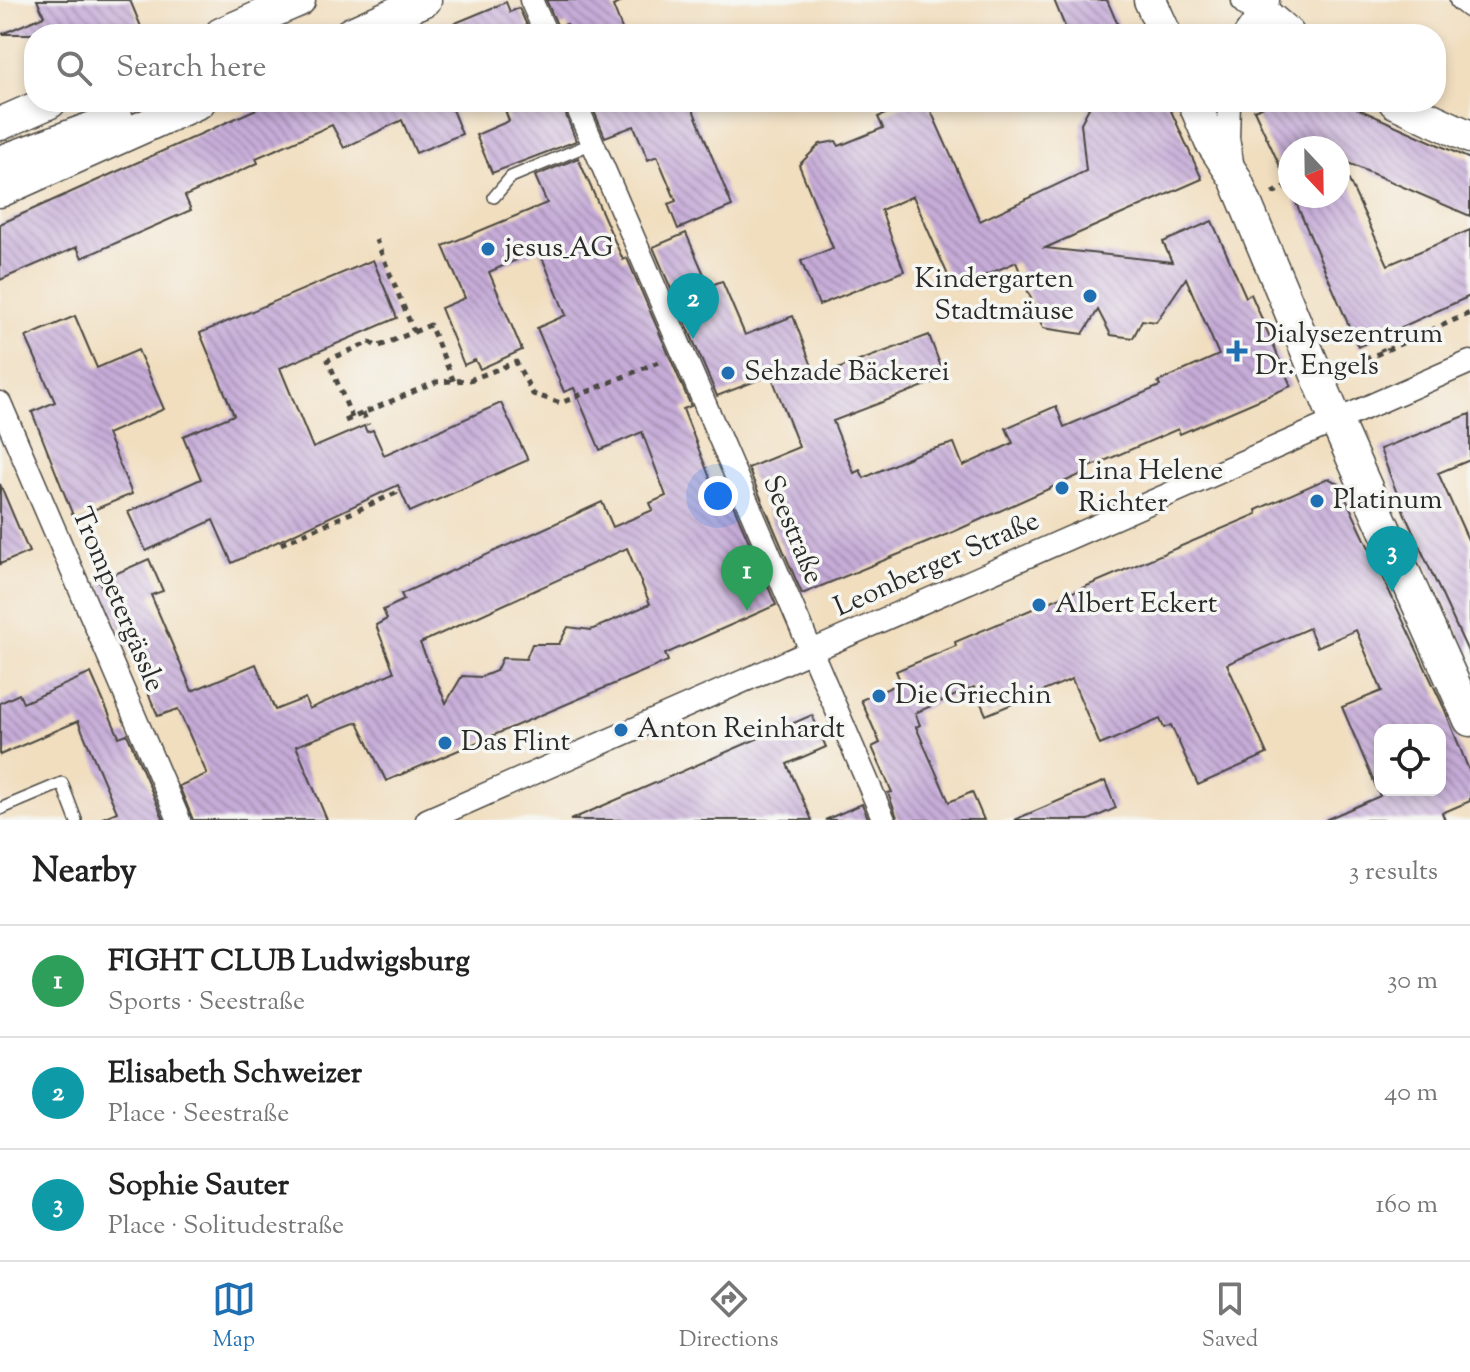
<!DOCTYPE html>
<html lang="en">
<head>
<meta charset="utf-8">
<style>
	:root { --surface:#fff; --page:#f6f6f6; --text:#222; --muted:#767676; --line:#e0e0e0; --accent:#1f6fb2 }
	body { margin:0; font-family:"Sorts Mill Goudy",serif; background:var(--page); color:var(--text) }
	.controls { position:absolute; right:24px; bottom:24px; display:grid; overflow:hidden; border-radius:16px; box-shadow:0 4px 12px #0003 }
	.controls button { width:72px; height:72px; display:grid; place-items:center; padding:0; border:0; border-bottom:2px solid var(--line); background:var(--surface); color:var(--text); font:40px sans-serif }
	.compass { position:absolute; left:1278px; top:136px; width:72px; height:72px; border-radius:50%; background:var(--surface); box-shadow:0 4px 12px #0003; rotate:158deg }
	.you { position:absolute; left:718px; top:496px; width:28px; height:28px; margin:-20px; border:6px solid #fff; border-radius:50%; background:#1a73e8; box-shadow:0 0 0 12px #1a73e833 }
	.badge { display:grid; place-items:center; width:52px; height:52px; border-radius:50%; background:var(--accent); color:#fff; font-size:26px; font-weight:700 }
	.pin { position:absolute; translate:-50% -66px; filter:drop-shadow(0 2px 4px #0008) }
	.pin::after { content:''; position:absolute; top:42px; width:28px; height:24px; background:inherit; clip-path:polygon(0 0,100% 0,50% 100%) }
	.list { margin:0; padding:0; list-style:none }
	h2 { display:flex; justify-content:space-between; align-items:center; height:104px; margin:0; padding:0 32px; font-size:34px }
	h2 small { font-size:26px; font-weight:400; color:var(--muted) }
	.list li { display:grid; grid-template-columns:52px 1fr auto; gap:24px; align-items:center; box-sizing:border-box; height:112px; padding:0 32px; border-top:2px solid var(--line) }
	.list b { display:block; font-size:30px; white-space:nowrap }
	.list p { margin:0; font-size:26px; white-space:nowrap; color:var(--muted) }
	.list em { font-size:26px; font-style:normal; color:var(--muted) }
	.icon { flex:none; width:44px; height:44px; fill:none; stroke:currentColor; stroke-width:2; stroke-linecap:round; stroke-linejoin:round }
	.map { position:relative; flex:none; width:1470px; height:820px; overflow:hidden }
	.search { position:absolute; background:var(--surface); box-shadow:0 4px 12px #0003; left:24px; right:24px; top:24px; height:88px; display:flex; align-items:center; gap:20px; box-sizing:border-box; padding:0 28px; border-radius:32px; color:var(--muted); font-size:30px }
	.sheet { height:440px; background:var(--surface) }
	nav { display:flex; justify-content:space-around; align-items:center; box-sizing:border-box; height:112px; border-top:2px solid var(--line); background:var(--surface); font-size:22px; color:var(--muted) }
	nav a { display:grid; justify-items:center; gap:4px }
	nav .on { color:var(--accent) }
	.map>svg:first-child { display:block }
</style>
</head>
<body>
<div class="map">
<svg width="1470" height="820" viewBox="0 0 1470 820">
	<defs>
		<pattern id="building-back-hatch" width="6" height="6" patternUnits="userSpaceOnUse" patternTransform="scale(2)"><rect width="6" height="6" fill="#c6acd8"/><path d="M-1 5l2 2M0 0l6 6M5-1l2 2" fill="none" stroke="#a18caf"/></pattern>
	</defs>
	<rect width="100%" height="100%" fill="#f6f6f2"/>
	<filter id="ink" filterUnits="userSpaceOnUse"><feTurbulence type="fractalNoise" baseFrequency=".0125" numOctaves="2"/><feDisplacementMap in="SourceGraphic" scale="16" xChannelSelector="R" yChannelSelector="G"/><feConvolveMatrix kernelMatrix="1 2 1 2 8 2 1 2 1" color-interpolation-filters="sRGB"/></filter>
	<filter id="wash" filterUnits="userSpaceOnUse"><feTurbulence type="fractalNoise" baseFrequency=".006" numOctaves="4" result="noise"/><feDisplacementMap in="SourceGraphic" scale="32" xChannelSelector="R" yChannelSelector="G"/><feGaussianBlur stdDeviation="1.8" result="paint"/><feColorMatrix in="noise" values="0 0 0 0 0 0 0 0 0 0 0 0 0 0 0 0 0 1.4 0 .05"/><feComposite in="paint" operator="in"/></filter>
	<g filter="url(#wash)">
		<rect width="100%" height="100%" fill="#f1debf"/>
		<g id="blocks">
			<g fill="url(#building-back-hatch)" fill-rule="evenodd">
				<polygon points="37,0 130,0 144,34 2,34 44,16"/>
				<polygon points="546,0 624,0 613,6 624,34 571,34 567,24 558,27"/>
				<polygon points="1054,0 1107,0 1122,34 1068,34"/>
				<polygon points="506,2 510,12 519,8 531,34 429,34"/>
				<polygon points="272,102 449,102 462,134 416,153 402,120 344,148 332,125 256,158 258,163 185,196 191,210 82,258 77,247 0,280 0,224"/>
				<polygon points="502,102 561,102 576,141 492,173 476,135 509,121"/>
				<polygon points="590,102 690,102 732,206 678,229 668,204 676,201 657,156 648,160 634,126 605,137"/>
				<polygon points="913,102 927,102 980,221 1086,171 1081,123 1092,102 1167,102 1202,179 1045,248 1172,262 1163,242 1212,221 1246,297 1251,294 1291,386 1180,434 1178,429 1083,470 1084,473 953,532 802,594 748,468 799,447 771,375 717,396 653,247 686,233 709,286 722,281 745,335 793,316 816,377 929,335 945,378 833,421 854,473 860,470 864,478 919,453 954,443 963,466 1013,443 1006,428 1056,406 1064,427 1160,386 1158,382 1219,355 1186,278 1156,322 1142,320 1133,338 1111,335 1098,310 1083,334 1043,328 1016,262 954,289 913,196 881,210 904,271 819,305 801,261 833,248 799,165 820,144 836,141 839,146 883,128 878,117"/>
				<polygon points="1273,102 1343,102 1470,159 1470,216 1339,159 1388,265 1470,230 1470,296 1358,347 1293,196 1338,196 1338,148 1290,148 1290,188 1254,110"/>
				<path d="M578,158L623,260L627,258L691,406L683,409L710,478L713,482L722,479L776,605L665,654L668,661L386,781L358,722L296,746L327,820H193L179,786L207,774L178,709L158,716L99,581L149,559L163,591L151,595L192,691L256,664L275,710L305,698L309,709L394,672L376,625L387,619L383,610L404,600L401,594L602,502L613,527L653,510L650,503L666,496L642,432L600,450L574,388L564,392L537,328L566,315L539,250L489,272L522,350L480,369L475,360L464,365L441,308L465,298L443,246L547,203L535,176ZM627,548L650,604L591,630L568,627L559,644H532L526,659L502,658L496,671L481,677L462,676L446,703L420,643Z"/>
				<polygon points="373,260 397,318 280,368 313,448 364,426 367,432 373,430 384,455 501,403 528,460 410,512 398,485 232,563 213,520 146,551 128,512 201,479 183,436 234,415 200,333"/>
				<polygon points="75,316 97,368 138,350 164,409 107,434 132,494 74,518 32,412 55,402 26,337"/>
				<polygon points="1470,414 1470,460 1438,473 1470,544 1470,656 1406,517 1380,449"/>
				<path d="M1328,478L1339,484L1444,708L1470,773V801L1442,813L1445,820H1325L1380,796L1342,707L1382,691L1356,630L1317,647L1309,628L1227,664L1267,754L1198,785L1171,725L1164,728L1160,719L1100,745L1072,679L986,715L974,687L915,713L920,725L916,727L949,802L972,792L984,820H898L888,793L892,792L872,747L880,743L861,700L901,683L896,671L956,646L955,642L1257,514L1256,510ZM1380,730H1440V790H1380Z"/>
				<polygon points="0,484 29,552 0,564"/>
				<polygon points="91,673 119,737 127,734 164,820 98,820 117,812 78,721 0,755 0,703 19,694 23,703"/>
				<polygon points="812,715 826,747 787,764 812,820 570,820"/>
				<polygon points="1105,781 1116,808 1089,820 1014,820"/>
				<polygon points="862,804 869,820 825,820"/>
			</g>
		</g>
	</g>
	<g filter="url(#ink)">
		<use href="#blocks" fill-opacity="0" stroke="#494641" stroke-width="2"/>
		<g fill="none" stroke-linecap="round" stroke-linejoin="round">
			<g stroke="#494641" stroke-width="14">
				<g id="lane">
					<polyline points="494,197 511,177 593,143"/>
					<polyline points="0,809 62,783 76,820"/>
				</g>
			</g>
			<g stroke="#494641" stroke-width="25">
				<g id="street">
					<polyline points="531,0 546,34"/>
					<polyline points="1461,0 1470,7"/>
					<polyline points="1245,34 1268,1"/>
					<polyline points="575,102 884,820"/>
					<polyline points="1229,102 1228,138 1233,168"/>
					<polyline points="0,403 179,820"/>
					<polyline points="427,820 1470,362"/>
				</g>
			</g>
			<g stroke="#494641" stroke-width="35">
				<g id="secondary">
					<polyline points="1150,0 1165,34"/>
					<polyline points="1248,0 1288,34"/>
					<polyline points="221,34 299,0"/>
					<polyline points="350,34 425,0"/>
					<polyline points="1194,102 1210,140 1235,178 1337,423 1470,720"/>
					<polyline points="1395,102 1470,137"/>
					<polyline points="0,124 50,102"/>
					<polyline points="0,162 117,119"/>
					<polyline points="0,191 199,102"/>
				</g>
			</g>
			<g stroke="#494641" stroke-width="5" stroke-dasharray="6 6" stroke-linecap="butt">
				<polyline points="1272,193 1289,186"/>
				<polyline points="414,332 430,325 454,382"/>
				<polyline points="1377,337 1383,351"/>
				<polyline points="1344,365 1346,368 1470,313"/>
				<polyline points="363,413 368,425"/>
				<polyline points="352,418 328,360 370,342 377,347 414,332 376,240"/>
				<polyline points="345,421 436,382 470,380 516,362 533,394 561,403 663,360"/>
				<polyline points="281,544 396,493 393,487"/>
			</g>
			<use href="#lane" stroke="#fff" stroke-width="11"/>
			<use href="#street" stroke="#fff" stroke-width="22"/>
			<use href="#secondary" stroke="#fff" stroke-width="32"/>
		</g>
	</g>
	<g fill="#1f6fb2" stroke="#f6f6f2" stroke-width="3">
		<circle cx="488" cy="249" r="8"/>
		<circle cx="1090" cy="296" r="8"/>
		<path d="M1233 339h8v8h8v8h-8v8h-8v-8h-8v-8h8z"/>
		<circle cx="728" cy="373" r="8"/>
		<circle cx="1062" cy="488" r="8"/>
		<circle cx="1317" cy="501" r="8"/>
		<circle cx="1039" cy="605" r="8"/>
		<circle cx="879" cy="696" r="8"/>
		<circle cx="621" cy="730" r="8"/>
		<circle cx="445" cy="743" r="8"/>
	</g>
	<g text-anchor="middle" dominant-baseline="central" stroke-width="7" stroke-linejoin="round" paint-order="stroke">
		<g font-size="28" fill="#2b2b2b" stroke="#f6f6f2" text-anchor="start">
			<text x="504" y="249">jesus_AG</text>
			<text x="1074" y="280" text-anchor="end">Kindergarten<tspan x="1074" dy="32">Stadtmäuse</tspan></text>
			<text x="1255" y="335">Dialysezentrum<tspan x="1255" dy="32">Dr. Engels</tspan></text>
			<text x="744" y="373">Sehzade Bäckerei</text>
			<text x="1078" y="472">Lina Helene<tspan x="1078" dy="32">Richter</tspan></text>
			<text x="1333" y="501">Platinum</text>
			<text x="1055" y="605">Albert Eckert</text>
			<text x="895" y="696">Die Griechin</text>
			<text x="637" y="730">Anton Reinhardt</text>
			<text x="461" y="743">Das Flint</text>
		</g>
		<g font-size="28" fill="#2b2b2b" stroke="#f6f6f2">
			<text transform="translate(792 530) rotate(67)">Seestraße</text>
			<text transform="translate(937 565) rotate(-24)">Leonberger Straße</text>
			<text transform="translate(117 600) rotate(67)">Trompetergässle</text>
		</g>
	</g>
</svg>
<div class="controls">
<button><svg class="icon" aria-label="locate" viewBox="0 0 24 24"><circle cx="12" cy="12" r="6"/><path d="M12 2v4M12 18v4M2 12h4M18 12h4"/></svg></button>
</div>
<svg class="compass" viewBox="-18 -18 36 36"><path d="M0-13l5 13h-10z" fill="#e53935"/><path d="M0 13l5-13h-10z" fill="#767676"/></svg>
<div class="you"></div>
<div class="pin badge" style="left:747px;top:611px;background:#2e9e5b">1</div>
<div class="pin badge" style="left:693px;top:339px;background:#0f9aa8">2</div>
<div class="pin badge" style="left:1392px;top:592px;background:#0f9aa8">3</div>
<div class="search"><svg class="icon" aria-label="search" viewBox="0 0 24 24"><circle cx="10" cy="10" r="6"/><path d="M15 15l6 6"/></svg>Search here</div>
</div>
<section class="sheet">
<h2>Nearby<small>3 results</small></h2>
<ul class="list">
<li><span class="badge" style="background:#2e9e5b">1</span><div><b>FIGHT CLUB Ludwigsburg</b><p>Sports · Seestraße</p></div><em>30 m</em></li>
<li><span class="badge" style="background:#0f9aa8">2</span><div><b>Elisabeth Schweizer</b><p>Place · Seestraße</p></div><em>40 m</em></li>
<li><span class="badge" style="background:#0f9aa8">3</span><div><b>Sophie Sauter</b><p>Place · Solitudestraße</p></div><em>160 m</em></li>
</ul>
</section>
<nav>
<a class="on"><svg class="icon" aria-label="map" viewBox="0 0 24 24"><path d="M3 6l6-2 6 2 6-2v14l-6 2-6-2-6 2zM9 4v14M15 6v14"/></svg>Map</a>
<a><svg class="icon" aria-label="directions" viewBox="0 0 24 24"><path d="M12 3l9 9-9 9-9-9zM9 14v-3h6M13 9l2 2-2 2"/></svg>Directions</a>
<a><svg class="icon" aria-label="saved" viewBox="0 0 24 24"><path d="M7 4h10v16l-5-4-5 4z"/></svg>Saved</a>
</nav>
</body>
</html>
